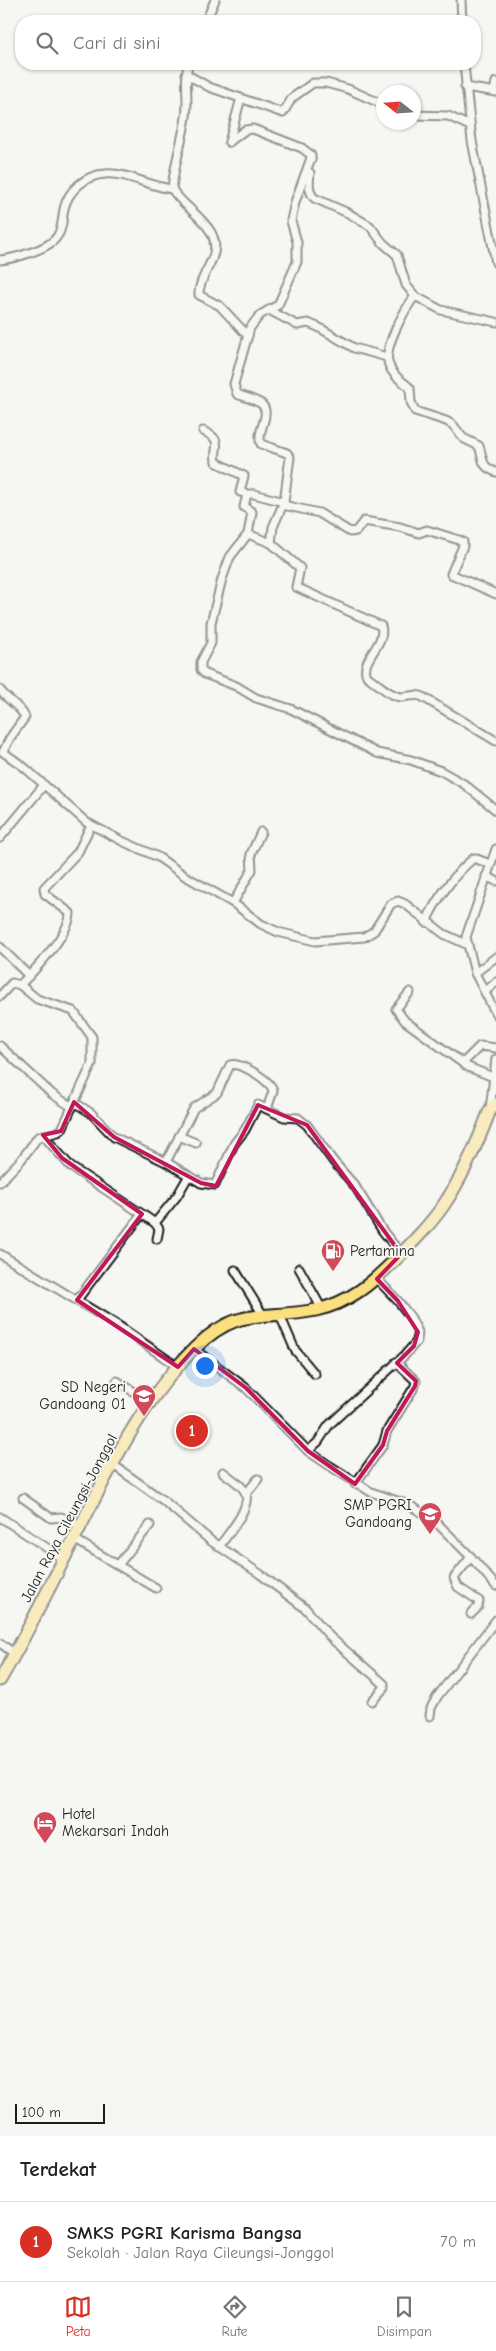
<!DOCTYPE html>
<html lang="id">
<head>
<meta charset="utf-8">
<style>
	:root { --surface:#fff; --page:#f6f6f6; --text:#222; --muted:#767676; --line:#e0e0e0; --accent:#d93025 }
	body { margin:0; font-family:"Comic Neue",sans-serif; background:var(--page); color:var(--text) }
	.compass { position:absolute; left:376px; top:85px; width:45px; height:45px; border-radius:50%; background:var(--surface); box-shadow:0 1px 4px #0004; rotate:287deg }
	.scale { position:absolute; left:15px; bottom:12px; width:90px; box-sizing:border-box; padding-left:5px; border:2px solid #1c1c1c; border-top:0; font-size:14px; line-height:18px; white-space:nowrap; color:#1c1c1c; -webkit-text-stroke:4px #f6f6f2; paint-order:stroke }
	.you { position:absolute; left:204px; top:1365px; width:18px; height:18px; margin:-12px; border:4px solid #fff; border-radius:50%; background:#1a73e8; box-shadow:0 0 0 8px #1a73e833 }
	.badge { display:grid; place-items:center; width:32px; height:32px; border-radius:50%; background:var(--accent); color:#fff; font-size:16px; font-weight:700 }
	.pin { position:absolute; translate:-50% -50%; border:2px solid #fff; box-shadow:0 1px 5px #0006 }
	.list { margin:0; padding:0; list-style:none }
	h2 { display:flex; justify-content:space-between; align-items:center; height:65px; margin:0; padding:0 20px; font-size:21px }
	h2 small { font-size:16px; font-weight:400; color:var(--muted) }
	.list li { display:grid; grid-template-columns:32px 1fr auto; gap:15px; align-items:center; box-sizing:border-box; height:80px; padding:0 20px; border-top:1px solid var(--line) }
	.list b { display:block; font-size:19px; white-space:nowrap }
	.list p { margin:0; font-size:16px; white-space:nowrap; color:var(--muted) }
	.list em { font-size:16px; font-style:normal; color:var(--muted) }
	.icon { flex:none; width:28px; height:28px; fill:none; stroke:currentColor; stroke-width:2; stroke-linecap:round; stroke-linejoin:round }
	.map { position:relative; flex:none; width:496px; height:2136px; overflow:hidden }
	.search { position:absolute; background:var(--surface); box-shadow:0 1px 4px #0004; left:15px; right:15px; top:15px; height:55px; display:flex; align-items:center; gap:12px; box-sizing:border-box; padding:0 18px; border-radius:20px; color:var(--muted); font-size:19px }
	.sheet { height:145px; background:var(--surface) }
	nav { display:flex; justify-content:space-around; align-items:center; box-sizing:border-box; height:70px; border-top:1px solid var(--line); background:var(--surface); font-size:14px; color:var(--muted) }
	nav a { display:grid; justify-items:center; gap:2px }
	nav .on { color:var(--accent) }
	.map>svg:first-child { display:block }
</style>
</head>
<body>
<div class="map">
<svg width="496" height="2136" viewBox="0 0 496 2136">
	<rect width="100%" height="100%" fill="#f6f6f2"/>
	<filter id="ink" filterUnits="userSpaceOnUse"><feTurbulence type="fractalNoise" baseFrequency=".02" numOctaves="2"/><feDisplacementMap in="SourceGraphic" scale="10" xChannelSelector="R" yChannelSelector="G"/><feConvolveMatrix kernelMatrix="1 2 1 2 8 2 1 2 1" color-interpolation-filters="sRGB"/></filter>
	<g filter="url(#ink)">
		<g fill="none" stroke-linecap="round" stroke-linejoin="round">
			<g stroke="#1c1c1c" stroke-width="11">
				<g id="street">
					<polyline points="461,0 462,21"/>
					<polyline points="206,21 215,0"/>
					<path d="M188,64C184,82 189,99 186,117C182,142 174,165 172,189C185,211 226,228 212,259C208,269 198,284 199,295L220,306L248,336"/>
					<polyline points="464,64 472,141 496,263"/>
					<polyline points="186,74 209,87 283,113 292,98 313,83 326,83 348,89 384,105"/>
					<polyline points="465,87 496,92"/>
					<polyline points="494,91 496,82"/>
					<polyline points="414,115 448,116 470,126"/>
					<polyline points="229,142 245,130 253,129 302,148 311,155 311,160"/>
					<polyline points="229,142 241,98"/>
					<path d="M310,173C309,182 308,191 314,198L348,213L370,226L383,243L397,255L406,285L415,296"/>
					<path d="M0,260C13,259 48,249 56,238C63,230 62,218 64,209C68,190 86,175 105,174C127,172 150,187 172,189"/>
					<polyline points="269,310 297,325 308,323 318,327 354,348 387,357"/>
					<path d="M496,322L441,310L415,296C405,309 382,349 389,365C393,376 401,380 410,388L411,402L415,411L446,421L453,425L463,438L479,446C484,460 480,466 496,472"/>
					<path d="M203,431C225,441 213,446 216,462L244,476L240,492L247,494L244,507L252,512L248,534L271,543L300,568L296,587L381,626C387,644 359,660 367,676C377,683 388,695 401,697C408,697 413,694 421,696L496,741"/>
					<polyline points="247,494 254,494 284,502"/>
					<polyline points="283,505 319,513 350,532 356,531 364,521 400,527 419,533 427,530 459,540 463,542 463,546 451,574 496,594"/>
					<polyline points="248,534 230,557 222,579 211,623 211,643 201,662 201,670 205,674 236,686 256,698 291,709 377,753 411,760 441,771 464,784 496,810"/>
					<path d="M271,543L273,527L284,502L290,457L287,453L261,444C255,432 274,412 260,403C253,399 244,397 237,394L234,384L250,328L260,315L278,305L297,262V242L291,221L295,202L311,158"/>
					<path d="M0,690C7,700 20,706 25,717L10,738L3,752L24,767L86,822L122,841L158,857L185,876L233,903L261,924L278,932L315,941L364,937L374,931L391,904L398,901L405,904L444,934L466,944"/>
					<polyline points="0,838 44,785"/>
					<polyline points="496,849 466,937 475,973 496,1014"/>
					<polyline points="486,876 496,881"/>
					<polyline points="233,903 252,870 251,854 261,832"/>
					<path d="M426,922C436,900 455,873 474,858L490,864"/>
					<polyline points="0,947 29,976"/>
					<polyline points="475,973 496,957"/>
					<polyline points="410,992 396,1009 405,1021 468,1067 493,1077"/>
					<polyline points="485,992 496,982"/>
					<path d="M0,996L12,983L20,985C34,971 71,932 70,913L45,894L44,888L78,852L91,825"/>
					<polyline points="0,1046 52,1094 72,1107"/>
					<polyline points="463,1063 480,1046 496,1048"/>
					<path d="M74,1102L91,1113L114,1137L166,1162L194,1108L217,1093L230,1065C239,1061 272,1081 273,1091L267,1109"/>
					<polyline points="490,1110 496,1059"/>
					<polyline points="43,1135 71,1167 142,1214 77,1300"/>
					<polyline points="179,1136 196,1143"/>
					<polyline points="166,1162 201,1183 215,1185 234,1144 245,1130 258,1105 284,1117 298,1118 307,1125 333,1161 355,1186 382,1230 401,1254"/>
					<polyline points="0,1182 21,1160 38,1137 58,1132 62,1129 92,1064 92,1037 73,1011 37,999 20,985"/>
					<polyline points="142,1214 155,1223 177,1196 188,1177"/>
					<polyline points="155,1223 159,1229 157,1239"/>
					<polyline points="0,1254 119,1326 178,1367"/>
					<polyline points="299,1268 322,1309"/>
					<polyline points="235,1270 263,1315"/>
					<polyline points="279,1313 295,1350 315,1374"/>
					<polyline points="194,1349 246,1388 308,1451 330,1466 371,1492 409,1505 433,1519 471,1557 496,1586"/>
					<polyline points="117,1381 150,1402"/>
					<polyline points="308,1451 318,1442 329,1425 405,1355 417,1341 418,1332 411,1318 398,1301 377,1279"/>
					<polyline points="112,1464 164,1501 211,1541 260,1574 306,1609 331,1638 384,1684 384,1688 372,1701"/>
					<polyline points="355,1484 383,1445 387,1431 415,1386 416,1381 396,1362"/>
					<polyline points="246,1494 258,1479"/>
					<polyline points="23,1498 51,1518 61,1517 81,1526"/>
					<polyline points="0,1517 64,1559"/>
					<polyline points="74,1539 156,1588"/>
					<path d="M219,1547C227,1535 250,1510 246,1494C244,1486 230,1478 223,1472"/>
					<polyline points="471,1557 454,1578 458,1587 479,1601 478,1607 471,1614"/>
					<polyline points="118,1565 150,1525"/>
					<polyline points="0,1643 15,1654"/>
					<polyline points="430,1716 431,1708 437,1697 496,1620"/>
				</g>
			</g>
			<g stroke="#1c1c1c" stroke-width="15">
				<path id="primary" d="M0,1680C27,1634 50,1586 74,1539C108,1472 141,1401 195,1348C240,1304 263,1321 316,1310C349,1303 372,1283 395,1260C412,1243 429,1226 443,1206C462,1178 478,1142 490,1110L496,1104"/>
			</g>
			<use href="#street" stroke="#f6f6f2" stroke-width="7"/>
			<use href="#primary" stroke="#fbe080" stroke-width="11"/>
		</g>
	</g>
	<path d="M0 0H496V2136H0ZM74,1102L114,1137L201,1183L216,1186L258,1105L307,1125L401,1254L377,1279L398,1301L418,1332L414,1346L397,1363L416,1381L415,1386L387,1431L383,1445L355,1484L308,1451L246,1388L194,1349L178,1367L77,1300L142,1214L62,1158L43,1135L61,1131Z" fill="#f6f6f2" fill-opacity=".55" fill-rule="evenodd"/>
	<path fill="none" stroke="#c2185b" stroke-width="4" stroke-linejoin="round" d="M74,1102L114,1137L201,1183L216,1186L258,1105L307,1125L401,1254L377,1279L398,1301L418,1332L414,1346L397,1363L416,1381L415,1386L387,1431L383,1445L355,1484L308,1451L246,1388L194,1349L178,1367L77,1300L142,1214L62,1158L43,1135L61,1131Z"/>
	<defs>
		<g id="fuel-pin" transform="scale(1.25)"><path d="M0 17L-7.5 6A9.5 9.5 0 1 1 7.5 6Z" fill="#d1495b" stroke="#f6f6f2"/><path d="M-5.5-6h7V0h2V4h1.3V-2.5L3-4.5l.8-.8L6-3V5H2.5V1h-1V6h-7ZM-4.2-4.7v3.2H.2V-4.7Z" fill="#fff"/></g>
		<g id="school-pin" transform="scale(1.25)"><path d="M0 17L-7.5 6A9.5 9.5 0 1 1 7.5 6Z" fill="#d1495b" stroke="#f6f6f2"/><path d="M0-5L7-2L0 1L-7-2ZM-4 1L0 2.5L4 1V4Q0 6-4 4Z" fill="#fff"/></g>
		<g id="hotel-pin" transform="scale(1.25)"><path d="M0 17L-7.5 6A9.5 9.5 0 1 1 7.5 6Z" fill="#d1495b" stroke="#f6f6f2"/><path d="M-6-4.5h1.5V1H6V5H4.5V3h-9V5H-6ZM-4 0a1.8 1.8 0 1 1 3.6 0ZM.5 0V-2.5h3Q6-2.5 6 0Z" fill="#fff"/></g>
	</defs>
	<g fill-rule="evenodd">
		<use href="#fuel-pin" x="333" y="1251"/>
		<use href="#school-pin" x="144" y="1396"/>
		<use href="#school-pin" x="430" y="1514"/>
		<use href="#hotel-pin" x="45" y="1823"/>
	</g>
	<g text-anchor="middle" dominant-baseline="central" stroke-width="4" stroke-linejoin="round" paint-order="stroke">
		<g font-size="15" fill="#1c1c1c" stroke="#f6f6f2" text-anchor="start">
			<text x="350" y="1251">Pertamina</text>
			<text x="126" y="1387" text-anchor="end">SD Negeri<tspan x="126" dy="17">Gandoang 01</tspan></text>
			<text x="412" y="1505" text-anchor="end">SMP PGRI<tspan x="412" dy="17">Gandoang</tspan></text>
			<text x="62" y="1814">Hotel<tspan x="62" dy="17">Mekarsari Indah</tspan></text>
		</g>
		<g font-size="15" fill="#1c1c1c" stroke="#f6f6f2">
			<text transform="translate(69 1518) rotate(-62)">Jalan Raya Cileungsi-Jonggol</text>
		</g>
	</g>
</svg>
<svg class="compass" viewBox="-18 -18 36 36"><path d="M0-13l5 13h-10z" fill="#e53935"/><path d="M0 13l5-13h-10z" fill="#767676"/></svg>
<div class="scale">100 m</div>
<div class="you"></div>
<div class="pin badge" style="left:192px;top:1431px">1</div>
<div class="search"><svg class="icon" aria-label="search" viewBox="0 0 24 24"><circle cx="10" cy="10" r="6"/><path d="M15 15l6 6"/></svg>Cari di sini</div>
</div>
<section class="sheet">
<h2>Terdekat<small></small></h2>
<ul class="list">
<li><span class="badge">1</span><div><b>SMKS PGRI Karisma Bangsa</b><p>Sekolah · Jalan Raya Cileungsi-Jonggol</p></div><em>70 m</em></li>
</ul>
</section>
<nav>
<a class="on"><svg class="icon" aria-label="map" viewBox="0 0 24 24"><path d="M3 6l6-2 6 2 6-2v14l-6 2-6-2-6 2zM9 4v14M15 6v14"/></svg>Peta</a>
<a><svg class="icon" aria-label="directions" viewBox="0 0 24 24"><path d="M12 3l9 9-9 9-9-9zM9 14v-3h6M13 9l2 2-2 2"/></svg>Rute</a>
<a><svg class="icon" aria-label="saved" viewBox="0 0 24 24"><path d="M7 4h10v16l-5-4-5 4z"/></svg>Disimpan</a>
</nav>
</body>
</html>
